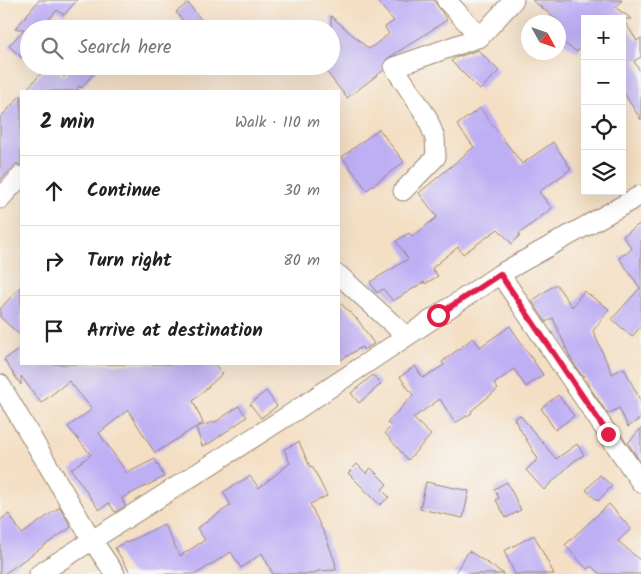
<!DOCTYPE html>
<html lang="en">
<head>
<meta charset="utf-8">
<style>
	:root { --surface:#fff; --page:#f6f6f6; --text:#202124; --muted:#757577; --line:#e0e0e0 }
	body { margin:0; font-family:Kalam,sans-serif; background:var(--page); color:var(--text) }
	.controls { position:absolute; right:15px; top:15px; display:grid; overflow:hidden; border-radius:0px; box-shadow:0 5px 20px #0002 }
	.controls button { width:45px; height:45px; display:grid; place-items:center; padding:0; border:0; border-bottom:1px solid var(--line); background:var(--surface); color:var(--text); font:25px sans-serif }
	.compass { position:absolute; left:521px; top:15px; width:45px; height:45px; border-radius:50%; background:var(--surface); box-shadow:0 5px 20px #0002; rotate:130deg }
	.stop { position:absolute; width:15px; height:15px; margin:-11px; border:4px solid #e11d48; border-radius:50%; background:#fff }
	.stop.end { background:#e11d48; border-color:#fff; box-shadow:0 1px 5px #0008 }
	.list { margin:0; padding:0; list-style:none }
	h2 { display:flex; justify-content:space-between; align-items:center; height:65px; margin:0; padding:0 20px; font-size:21px }
	h2 small { font-size:16px; font-weight:400; color:var(--muted) }
	.list li { display:grid; grid-template-columns:32px 1fr auto; gap:15px; align-items:center; box-sizing:border-box; height:70px; padding:0 20px; border-top:1px solid var(--line) }
	.list b { display:block; font-size:19px; white-space:nowrap }
	.list em { font-size:16px; font-style:normal; color:var(--muted) }
	.icon { flex:none; width:28px; height:28px; fill:none; stroke:currentColor; stroke-width:2; stroke-linecap:round; stroke-linejoin:round }
	.map { position:relative; flex:none; width:641px; height:574px; overflow:hidden }
	.search { position:absolute; background:var(--surface); box-shadow:0 5px 20px #0002; left:20px; top:20px; width:320px; height:55px; display:flex; align-items:center; gap:12px; box-sizing:border-box; padding:0 18px; border-radius:28px; color:var(--muted); font-size:19px }
	.panel { position:absolute; background:var(--surface); box-shadow:0 5px 20px #0002; left:20px; top:90px; width:320px; height:275px; border-radius:0px }
	.map>svg:first-child { display:block }
</style>
</head>
<body>
<div class="map">
<svg width="641" height="574" viewBox="0 0 641 574">
	<rect width="100%" height="100%" fill="#f6f6f2"/>
	<filter id="ink" filterUnits="userSpaceOnUse"><feTurbulence type="fractalNoise" baseFrequency=".02" numOctaves="2"/><feDisplacementMap in="SourceGraphic" scale="10" xChannelSelector="R" yChannelSelector="G"/><feConvolveMatrix kernelMatrix="1 2 1 2 8 2 1 2 1" color-interpolation-filters="sRGB"/></filter>
	<filter id="wash" filterUnits="userSpaceOnUse"><feTurbulence type="fractalNoise" baseFrequency=".0096" numOctaves="4" result="noise"/><feDisplacementMap in="SourceGraphic" scale="20" xChannelSelector="R" yChannelSelector="G"/><feGaussianBlur stdDeviation="1.12" result="paint"/><feColorMatrix in="noise" values="0 0 0 0 0 0 0 0 0 0 0 0 0 0 0 0 0 1.4 0 .05"/><feComposite in="paint" operator="in"/></filter>
	<g filter="url(#wash)">
		<rect width="100%" height="100%" fill="#f4dfc4"/>
		<g id="blocks">
			<g fill="#beaef4">
				<polygon points="39,0 77,0 64,15 57,10 41,29 29,29 29,50 22,58 9,46 24,29 15,29"/>
				<polygon points="376,0 434,0 447,20 387,59 383,66 384,70 347,98 322,66 331,66 331,16 369,49 389,34 385,27 394,21"/>
				<polygon points="532,0 622,0 616,8 632,19 623,19 637,41 641,38 641,57 634,61 641,73 641,120 622,90 622,19 585,19 585,41 577,52 558,39 558,21"/>
				<polygon points="188,3 203,22 194,29 189,29 176,12"/>
				<polygon points="478,50 499,71 480,90 451,61 455,58"/>
				<polygon points="48,66 53,66 64,77 74,66 100,66 81,88 79,86 77,89 79,91 25,91"/>
				<polygon points="21,95 21,165 16,164 0,181 0,118"/>
				<polygon points="480,108 522,164 553,142 571,169 539,192 552,208 519,234 520,235 512,244 498,229 463,254 458,247 432,268 438,276 425,284 424,282 393,301 383,289 377,293 370,282 408,259 396,241 409,233 412,237 437,217 419,193 474,147 457,125"/>
				<polygon points="379,129 404,162 367,190 342,157"/>
				<polygon points="641,223 641,326 632,337 612,319 640,288 619,258 632,249 623,236"/>
				<polygon points="556,284 572,307 584,291 609,309 593,331 612,374 624,368 641,402 641,418 628,427 619,408 608,414 590,388 584,375 582,376 570,357 553,318 546,322 532,301"/>
				<polygon points="21,286 21,336 0,317 0,309"/>
				<polygon points="339,302 358,320 374,344 363,350 362,347 339,361"/>
				<polygon points="510,326 543,375 526,387 514,369 494,384 498,389 471,411 472,413 455,423 440,399 413,418 431,435 408,460 385,433 391,426 387,423 413,395 400,377 415,366 423,378 444,365 442,362 473,338 480,347"/>
				<polygon points="21,348 21,364 214,364 223,373 193,401 203,423 197,427 217,421 239,406 247,417 210,443 202,446 196,427 155,453 128,410 99,433 127,473 155,459 164,477 122,498 125,506 115,512 109,503 99,510 71,469 91,455 68,427 92,409 69,381 41,403 21,376 21,385 4,360"/>
				<polygon points="373,375 381,384 359,403 351,393"/>
				<polygon points="266,391 277,406 261,418 250,404"/>
				<polygon points="558,395 574,416 555,430 541,408"/>
				<polygon points="520,415 556,459 577,444 584,455 574,461 544,490 526,470 538,459 514,419"/>
				<polygon points="641,428 641,463 628,443"/>
				<polygon points="299,442 310,467 312,466 327,496 310,504 326,537 335,562 336,570 318,571 312,574 273,574 262,553 241,568 231,552 196,574 131,574 115,548 125,542 126,543 164,524 180,556 205,540 197,528 231,505 223,492 250,476 259,488 290,463 284,449"/>
				<polygon points="357,464 366,473 371,468 387,484 382,490 389,497 380,505 348,473"/>
				<polygon points="600,475 612,486 598,501 586,490"/>
				<polygon points="426,482 469,491 463,518 420,509"/>
				<polygon points="507,482 521,510 506,518 496,500 499,498 494,489"/>
				<polygon points="609,504 631,529 618,541 641,561 641,574 600,574 591,566 587,569 565,545"/>
				<polygon points="60,507 71,527 4,574 0,574 0,520 9,514 22,534"/>
				<polygon points="534,535 554,574 515,574 504,551"/>
				<polygon points="469,551 504,574 454,574"/>
			</g>
		</g>
	</g>
	<g filter="url(#ink)">
		<use href="#blocks" fill-opacity="0" stroke="#988471" stroke-width="1"/>
		<g fill="none" stroke-linecap="round" stroke-linejoin="round">
			<g stroke="#988471" stroke-width="21">
				<g id="minor">
					<polyline points="446,0 480,37"/>
					<polyline points="403,191 436,157 435,138 427,117 394,67 480,37 514,0"/>
					<polyline points="0,199 21,176"/>
					<polyline points="500,274 641,483"/>
					<polyline points="339,275 406,336"/>
					<polyline points="0,384 92,540 115,574"/>
					<polyline points="39,574 292,413 500,274 641,195"/>
				</g>
			</g>
			<use href="#minor" stroke="#fff" stroke-width="19"/>
		</g>
	</g>
	<g fill="none" stroke-linecap="round" stroke-linejoin="round" filter="url(#ink)">
		<polyline stroke="#e11d48" stroke-width="6" points="438,315 500,274 608,434"/>
	</g>
</svg>
<div class="controls">
<button>+</button>
<button>−</button>
<button><svg class="icon" aria-label="locate" viewBox="0 0 24 24"><circle cx="12" cy="12" r="6"/><path d="M12 2v4M12 18v4M2 12h4M18 12h4"/></svg></button>
<button><svg class="icon" aria-label="layers" viewBox="0 0 24 24"><path d="M12 4l9 5-9 5-9-5zM3 14l9 5 9-5"/></svg></button>
</div>
<svg class="compass" viewBox="-18 -18 36 36"><path d="M0-13l5 13h-10z" fill="#e53935"/><path d="M0 13l5-13h-10z" fill="#757577"/></svg>
<div class="stop" style="left:438px;top:315px"></div>
<div class="stop end" style="left:608px;top:434px"></div>
<div class="search"><svg class="icon" aria-label="search" viewBox="0 0 24 24"><circle cx="10" cy="10" r="6"/><path d="M15 15l6 6"/></svg>Search here</div>
<section class="panel">
<h2>2 min<small>Walk · 110 m</small></h2>
<ul class="list">
<li><svg class="icon" aria-label="ahead" viewBox="0 0 24 24"><path d="M12 20V5M6 11l6-6 6 6"/></svg><div><b>Continue</b></div><em>30 m</em></li>
<li><svg class="icon" aria-label="right" viewBox="0 0 24 24"><path d="M7 20v-9h11M14 6l5 5-5 5"/></svg><div><b>Turn right</b></div><em>80 m</em></li>
<li><svg class="icon" aria-label="arrive" viewBox="0 0 24 24"><path d="M6 21V4h12l-3 4 3 4H6"/></svg><div><b>Arrive at destination</b></div></li>
</ul>
</section>
</div>
</body>
</html>
